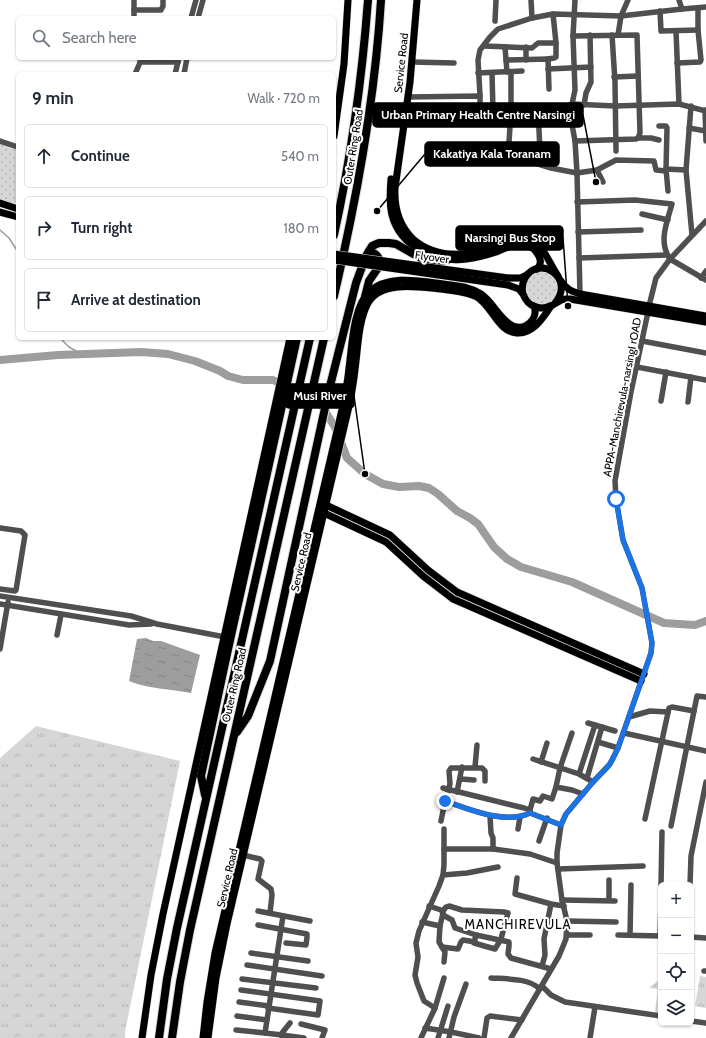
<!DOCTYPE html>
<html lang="en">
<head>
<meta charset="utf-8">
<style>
	:root { --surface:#fff; --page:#f2f2f3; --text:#1f2937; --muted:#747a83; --line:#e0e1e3 }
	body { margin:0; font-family:Cabin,sans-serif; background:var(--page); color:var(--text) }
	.controls { position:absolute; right:12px; bottom:12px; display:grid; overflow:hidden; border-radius:6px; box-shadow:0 1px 3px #0004 }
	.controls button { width:36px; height:36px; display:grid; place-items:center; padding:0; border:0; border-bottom:1px solid var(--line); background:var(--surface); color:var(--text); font:20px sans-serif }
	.stop { position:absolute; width:12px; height:12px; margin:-9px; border:3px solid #1a73e8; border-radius:50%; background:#fff }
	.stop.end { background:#1a73e8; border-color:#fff; box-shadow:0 1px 4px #0008 }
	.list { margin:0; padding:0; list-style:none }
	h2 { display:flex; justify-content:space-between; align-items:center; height:52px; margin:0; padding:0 16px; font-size:17px }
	h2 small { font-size:13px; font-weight:400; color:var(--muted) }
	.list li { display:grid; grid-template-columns:26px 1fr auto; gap:12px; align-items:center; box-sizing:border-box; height:64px; margin:0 8px 8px; padding:0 8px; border:1px solid var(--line); border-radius:6px }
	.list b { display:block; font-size:15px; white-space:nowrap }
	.list em { font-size:13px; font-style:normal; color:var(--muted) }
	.icon { flex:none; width:22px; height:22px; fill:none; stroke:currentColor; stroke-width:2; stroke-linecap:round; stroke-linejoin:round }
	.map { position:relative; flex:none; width:706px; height:1038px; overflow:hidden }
	.search { position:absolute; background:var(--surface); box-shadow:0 1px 3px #0004; left:16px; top:16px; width:320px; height:44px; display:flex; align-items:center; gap:10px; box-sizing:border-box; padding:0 14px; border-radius:6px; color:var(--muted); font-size:15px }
	.panel { position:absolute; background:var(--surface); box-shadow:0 1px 3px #0004; left:16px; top:72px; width:320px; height:268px; border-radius:6px }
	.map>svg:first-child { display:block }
</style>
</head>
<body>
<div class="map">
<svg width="706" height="1038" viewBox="0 0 706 1038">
	<defs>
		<pattern id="grass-tufts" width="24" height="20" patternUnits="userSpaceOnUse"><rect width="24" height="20" fill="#d6d6d6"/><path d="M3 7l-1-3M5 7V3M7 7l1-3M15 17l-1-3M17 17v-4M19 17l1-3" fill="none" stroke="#b6b6b6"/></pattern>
		<pattern id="park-dots" width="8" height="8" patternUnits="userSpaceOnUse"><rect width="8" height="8" fill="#d6d6d6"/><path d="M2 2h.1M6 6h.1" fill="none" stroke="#b6b6b6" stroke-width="1.8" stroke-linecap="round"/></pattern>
		<pattern id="water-ripples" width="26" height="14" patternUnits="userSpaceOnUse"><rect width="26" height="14" fill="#9d9d9d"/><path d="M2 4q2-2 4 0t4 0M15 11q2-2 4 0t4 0" fill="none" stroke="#858585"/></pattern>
	</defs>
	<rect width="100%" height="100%" fill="#fff"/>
	<g fill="url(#grass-tufts)">
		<polygon points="36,726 180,761 125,1032 125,1038 0,1038 0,758"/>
		<polygon points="700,976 706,977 706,1008 695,1006"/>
		<polygon points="661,978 661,1013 655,1012 658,989 649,988"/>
	</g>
	<g fill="url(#park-dots)">
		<polygon points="0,139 18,145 18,204 0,200"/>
		<circle cx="542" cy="288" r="16"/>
	</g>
	<path fill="url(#water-ripples)" d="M146,638L153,641H161L200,655L191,693C170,689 149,689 129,681L137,639Z"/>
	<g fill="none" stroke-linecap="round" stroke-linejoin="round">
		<g stroke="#9d9d9d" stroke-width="1.5">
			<polyline points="0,230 9,238 18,252"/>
			<polyline points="60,338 69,347 81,354"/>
		</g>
		<polyline stroke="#9d9d9d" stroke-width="8" points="0,360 58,355 141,352 168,354 195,361 220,371 228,376 243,380 273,380 320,403 336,429 347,458 365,474 383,484 399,487 419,486 429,488 438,494 457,511 470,518 478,524 494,547 507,559 521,567 572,582 664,623 695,625 706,621"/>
		<g stroke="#dbdbdb" stroke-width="8">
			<g id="major">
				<path d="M417,0L410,82L395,188C394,208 399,226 414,240C438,260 470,256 498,245C507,241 518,234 529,238C542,242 550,265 558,276"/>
				<polyline points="334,136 344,64 348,0"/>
				<path d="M391,179C390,191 389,203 392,215C400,247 436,263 466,259C476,258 487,255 496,252C503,249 511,245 519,244C526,243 533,247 537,253C541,258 542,264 537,269"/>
				<polyline points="0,203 18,209"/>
				<polyline points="0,212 18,217"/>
				<polyline points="508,278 521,278 527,275"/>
				<path d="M561,281C566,289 571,291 580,294L706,316"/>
				<polyline points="508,285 519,289 522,293"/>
				<path d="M555,303C576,278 539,254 525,278C522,284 521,290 524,296C528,306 540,311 550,306C554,305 557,302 561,300C563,299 567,299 570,299L706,322"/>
				<polyline points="326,505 390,535 428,570 457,592 644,674"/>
				<polyline points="324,513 386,542 423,576 453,599 641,681"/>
				<polyline points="142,1038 151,975 163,914 290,338"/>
				<path d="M203,1038L207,1002L215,953L344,401C346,390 348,379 349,368C352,347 353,307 369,292C388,274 420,281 443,284C456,286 469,286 481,294C493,302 500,320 513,326C525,331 539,319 534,306"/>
				<path d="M208,1038L216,978L227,924L350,402C352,391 354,380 355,369C358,349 358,321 368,303C381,280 420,287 441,289C453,291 466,291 477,297C492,306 498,332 517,333C533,334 543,318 551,306"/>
			</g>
		</g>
		<g stroke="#dbdbdb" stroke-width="10">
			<g id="highway">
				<path d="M334,235C351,158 362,79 368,0"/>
				<path d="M334,296C357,198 375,100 381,0"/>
				<path d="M365,297L369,281L380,265C380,258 376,253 369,251"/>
				<polyline points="237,732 248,716 270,661 328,394 356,283 366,256 372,246 379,243 389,243 396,244 424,260 436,262 447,260"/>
				<polyline points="205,795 201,776 227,654 297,338"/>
				<polyline points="159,1038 167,979 177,928 310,338"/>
				<polyline points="172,1038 180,982 190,930 324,338"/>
			</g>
		</g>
		<g stroke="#4f4f4f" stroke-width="5.5">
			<polyline points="531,0 532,18"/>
			<polyline points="575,0 573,36 575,90 572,104 571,119 575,141 577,173 580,294"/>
			<polyline points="679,0 682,9"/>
			<polyline points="134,10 161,10 163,6 163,0"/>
			<polyline points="660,11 661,31 698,30"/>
			<polyline points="134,18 134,0"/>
			<polyline points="191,18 196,0"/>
			<polyline points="198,18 203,0"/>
			<polyline points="495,21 496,0"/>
			<polyline points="676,31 679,104"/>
			<polyline points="612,35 615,82 616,151"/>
			<polyline points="618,35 621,16 628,0"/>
			<polyline points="573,36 637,35 640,133 638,138 636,139 575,141"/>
			<polyline points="484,46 532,48 538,43 556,43 553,14"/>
			<polyline points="505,47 507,72"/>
			<polyline points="548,59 554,58 556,57 556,43"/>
			<polyline points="506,60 548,59 549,89"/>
			<polyline points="526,60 526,47"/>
			<polyline points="140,62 178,62"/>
			<polyline points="412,62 454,63"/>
			<polyline points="677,63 700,62 701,60 698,30 698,8"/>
			<polyline points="548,69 591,67"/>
			<polyline points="511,72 511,111 508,158 522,159 551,168 577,173 597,170 616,160 654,161 656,170 666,171"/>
			<polyline points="478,73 522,71"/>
			<polyline points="492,73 493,110"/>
			<polyline points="135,74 142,58"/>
			<polyline points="175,74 179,58"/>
			<polyline points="184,74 187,58"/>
			<polyline points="614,77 638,76"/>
			<polyline points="480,96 478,60 480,50 490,37 498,29 532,18 553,14 621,16 682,9 706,7"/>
			<polyline points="408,97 480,96 480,108 483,111 511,111 564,107 572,104 615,106 679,104 706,111"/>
			<polyline points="584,105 586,93 591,82 590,35"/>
			<polyline points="691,106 686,170 692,235"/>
			<polyline points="538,109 540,151"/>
			<polyline points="705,110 706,141"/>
			<polyline points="659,126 666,126 667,128 666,169 686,170"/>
			<polyline points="689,128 706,131"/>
			<polyline points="638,138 651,138 659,140"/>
			<polyline points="0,141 18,147"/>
			<polyline points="489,156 508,158"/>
			<polyline points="666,169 668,191"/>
			<polyline points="597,170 603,182"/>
			<path d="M577,202L635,200L672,204C667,222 658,242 670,259L706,280"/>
			<polyline points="642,214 668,220"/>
			<polyline points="578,232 641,230"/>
			<polyline points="579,258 667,255"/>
			<polyline points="701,278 706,271"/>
			<polyline points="649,306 656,278 670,259 706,221"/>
			<polyline points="642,341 706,353"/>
			<polyline points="637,367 706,380"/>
			<polyline points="661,401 666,372"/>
			<polyline points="688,402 691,377"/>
			<polyline points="0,528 21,531 25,535 16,590 15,591 0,589"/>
			<polyline points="0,596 131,616 157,624 225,637"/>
			<polyline points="0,604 129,625 151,624"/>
			<polyline points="57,635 61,615"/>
			<polyline points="0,649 8,602"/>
			<polyline points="629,717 650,711 668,712"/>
			<polyline points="588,723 615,731"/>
			<polyline points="572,733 560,768 556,787 572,790 583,794"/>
			<polyline points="624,733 706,751"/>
			<polyline points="598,742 618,748"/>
			<polyline points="533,759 579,774 593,782"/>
			<polyline points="541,762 547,743"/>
			<polyline points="475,767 477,745"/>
			<polyline points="579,774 595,725"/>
			<polyline points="587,778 602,727"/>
			<polyline points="461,779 474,780"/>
			<path d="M485,781V771L482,768H451L449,771L450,784L445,801C469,809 505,825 530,813"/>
			<polyline points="443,788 524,808 530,810 530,813 561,825"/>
			<polyline points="457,792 462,767"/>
			<polyline points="530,810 533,799 540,801 543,796 552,799 556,787"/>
			<polyline points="490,816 491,833 493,838 493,849 530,854 557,863"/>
			<polyline points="645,819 669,708 672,707 694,711"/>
			<polyline points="441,821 445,801"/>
			<polyline points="671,826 697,696 706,697"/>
			<polyline points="518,829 520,817"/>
			<polyline points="539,841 547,818"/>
			<polyline points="444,849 495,849"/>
			<polyline points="243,855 260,859 262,861 258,879 271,889 272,895 270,913"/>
			<polyline points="558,869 643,866"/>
			<polyline points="443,875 444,865 444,829"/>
			<polyline points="517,878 515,894 551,904 564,906"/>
			<polyline points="661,885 662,832"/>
			<polyline points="690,885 691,856 706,782"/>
			<polyline points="562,900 615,901"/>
			<polyline points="609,900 609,880"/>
			<polyline points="429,906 441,910 443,913 440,926 439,942 445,952 444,962"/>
			<polyline points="258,911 310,921"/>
			<polyline points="443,911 446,907 449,906 462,910 504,912 508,913 501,939 495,949 474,943 476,935"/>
			<polyline points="443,915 452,920 455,928 476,935 509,942 509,946 508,954 511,958 551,969"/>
			<polyline points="567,921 616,922"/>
			<polyline points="422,922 440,926"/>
			<polyline points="258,925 307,934 307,937 306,945 286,943"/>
			<polyline points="567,935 590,935"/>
			<polyline points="618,935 661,936"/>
			<polyline points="630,935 631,885"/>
			<polyline points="660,936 661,901"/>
			<polyline points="691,937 706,938"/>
			<polyline points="442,947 458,949 461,942 463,940 475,942"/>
			<polyline points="251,953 308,961"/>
			<polyline points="247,965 322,976"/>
			<polyline points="542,966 545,955 544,939 551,904"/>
			<polyline points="704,971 706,971"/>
			<path d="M491,978C507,979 528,978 540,989"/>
			<polyline points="242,979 316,988"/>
			<polyline points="542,986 551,995 565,1002 661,1016"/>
			<polyline points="241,990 320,1001 318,1015 268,1008"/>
			<polyline points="239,1002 269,1006"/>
			<polyline points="435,1008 424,1001 417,983 415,975 418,957 416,943 419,931 439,886 443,875 467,873 498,867"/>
			<polyline points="237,1016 267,1020"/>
			<polyline points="691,1021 706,1023"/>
			<polyline points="290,1023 282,1033 282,1035 304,1038"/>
			<polyline points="301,1024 325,1030 322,1038"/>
			<polyline points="425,1028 451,1032 479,1038"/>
			<polyline points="236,1030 265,1033"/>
			<polyline points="282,1038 282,1035 265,1033 283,916"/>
			<polyline points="421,1038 435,1008 444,978"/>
			<polyline points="438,1038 448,1006"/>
			<polyline points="449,1038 454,1017 466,984"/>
			<polyline points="484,1038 487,1018 490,1016 522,1020"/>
			<polyline points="511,1038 559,956 566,939 567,921 562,900 557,863 557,853 561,825 566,814 593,782 610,764 618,748 651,653 652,643 642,588 623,540 616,499 615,481 631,392 648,312"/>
			<polyline points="590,1038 595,1007"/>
		</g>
		<use href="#major" stroke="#000" stroke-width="7"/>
		<use href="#highway" stroke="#000" stroke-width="8"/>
		<g stroke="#dbdbdb" stroke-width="8" stroke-linecap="butt">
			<g id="major-bridge">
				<polyline points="334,254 508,278"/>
				<polyline points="334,260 508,285"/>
			</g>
		</g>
		<use href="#major-bridge" stroke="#000" stroke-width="7"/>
	</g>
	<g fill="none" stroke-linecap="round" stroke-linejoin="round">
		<path stroke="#1a73e8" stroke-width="5" d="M445,801C469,809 505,825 530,813L561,825L566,814L593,782L606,769L613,759L618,748L651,653L652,643L642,588L623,540L616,499"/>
	</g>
	<g text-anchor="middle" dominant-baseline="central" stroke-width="4" stroke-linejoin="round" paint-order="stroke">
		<g font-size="11" fill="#000" stroke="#fff">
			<text transform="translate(401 63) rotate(-84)">Service Road</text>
			<text transform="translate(353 147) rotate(-81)">Outer Ring Road</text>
			<text transform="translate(432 257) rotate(8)">Flyover</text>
			<text transform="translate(622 397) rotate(-79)">APPA-Manchirevula-narsingI rOAD</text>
			<text transform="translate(301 562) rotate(-77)">Service Road</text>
			<text transform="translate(234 685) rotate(-77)">Outer Ring Road</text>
			<text transform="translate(227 878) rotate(-77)">Service Road</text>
		</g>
		<g font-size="13" letter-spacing="1" fill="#000" stroke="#fff">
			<text x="518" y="924">MANCHIREVULA</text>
		</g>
	</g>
	<path fill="none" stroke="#000" stroke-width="1.5" d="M596 182L583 115M377 211L425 154M568 306L563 238M365 474L354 396"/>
	<g fill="#000" stroke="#fff" stroke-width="1.5">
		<circle cx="596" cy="182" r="4"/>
		<circle cx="377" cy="211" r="4"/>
		<circle cx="568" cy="306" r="4"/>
		<circle cx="365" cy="474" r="4"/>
	</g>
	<g fill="#000" stroke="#000" stroke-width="1.5">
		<rect x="373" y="103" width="210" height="24" rx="4"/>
		<rect x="425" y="142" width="134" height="24" rx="4"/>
		<rect x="456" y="226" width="107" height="24" rx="4"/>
		<rect x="285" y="384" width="69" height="24" rx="4"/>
	</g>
	<g font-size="12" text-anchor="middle" font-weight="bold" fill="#fff">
		<text x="478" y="119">Urban Primary Health Centre Narsingi</text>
		<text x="492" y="158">Kakatiya Kala Toranam</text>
		<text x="510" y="242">Narsingi Bus Stop</text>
		<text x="320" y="400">Musi River</text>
	</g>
</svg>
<div class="controls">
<button>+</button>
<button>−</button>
<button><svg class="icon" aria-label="locate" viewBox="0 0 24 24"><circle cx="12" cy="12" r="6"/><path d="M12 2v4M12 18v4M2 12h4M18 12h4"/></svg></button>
<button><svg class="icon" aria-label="layers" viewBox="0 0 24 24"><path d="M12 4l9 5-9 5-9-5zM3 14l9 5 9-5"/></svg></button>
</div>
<div class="stop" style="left:616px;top:499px"></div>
<div class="stop end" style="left:445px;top:801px"></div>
<div class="search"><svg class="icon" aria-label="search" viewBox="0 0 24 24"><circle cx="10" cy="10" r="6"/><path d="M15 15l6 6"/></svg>Search here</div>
<section class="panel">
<h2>9 min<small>Walk · 720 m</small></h2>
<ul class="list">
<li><svg class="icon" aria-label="ahead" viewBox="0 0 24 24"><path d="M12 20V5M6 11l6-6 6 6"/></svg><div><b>Continue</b></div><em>540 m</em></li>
<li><svg class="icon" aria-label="right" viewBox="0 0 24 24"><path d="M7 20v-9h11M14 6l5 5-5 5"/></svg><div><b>Turn right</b></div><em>180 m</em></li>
<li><svg class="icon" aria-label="arrive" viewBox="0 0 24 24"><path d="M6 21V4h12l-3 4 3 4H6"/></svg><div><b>Arrive at destination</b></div></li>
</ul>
</section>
</div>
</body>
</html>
